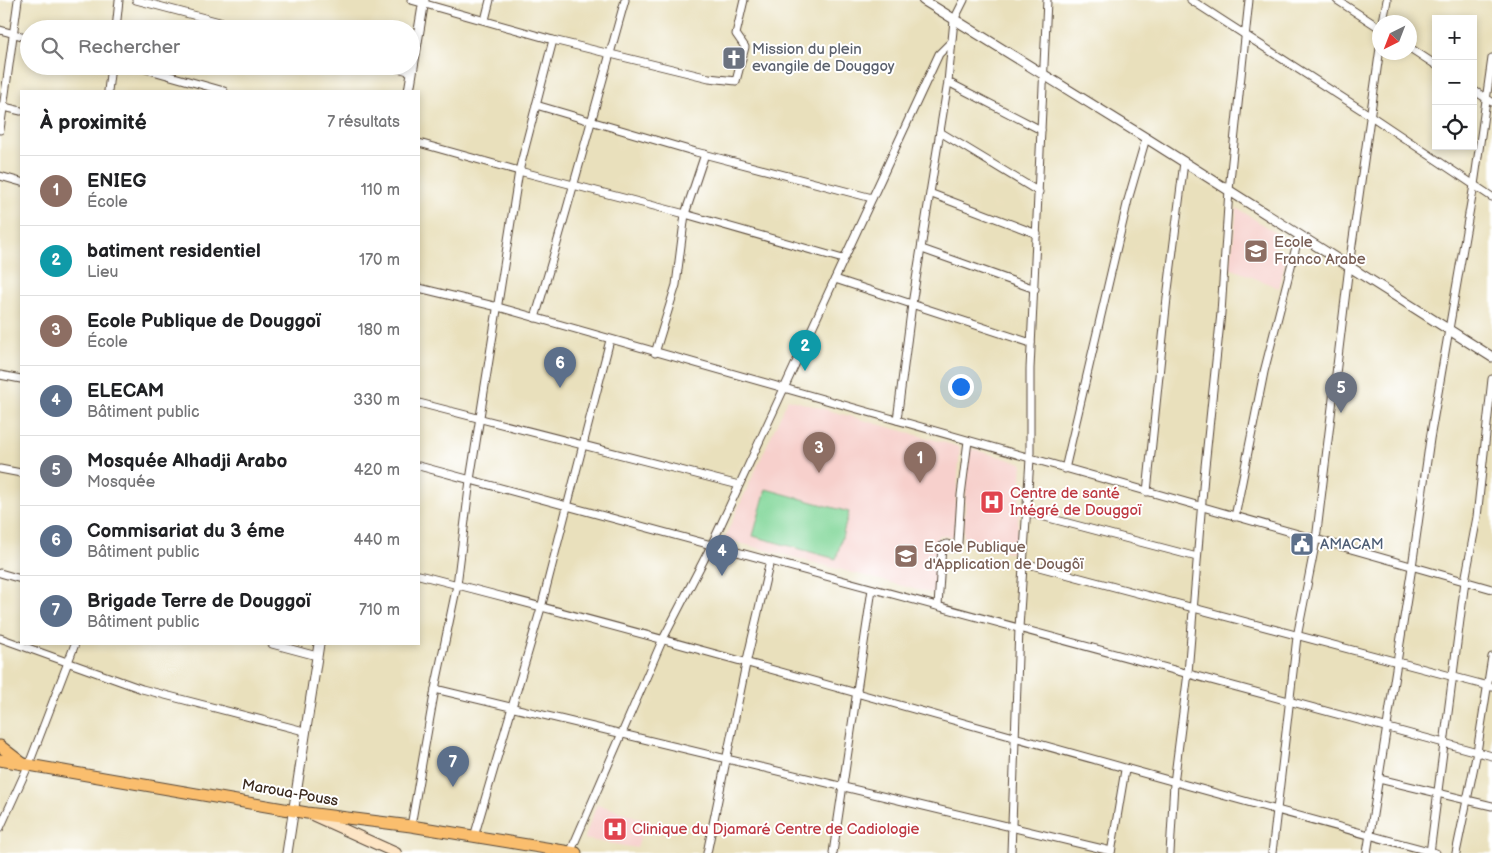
<!DOCTYPE html>
<html lang="fr">
<head>
<meta charset="utf-8">
<style>
	:root { --surface:#fff; --page:#f6f6f6; --text:#202124; --muted:#757577; --line:#e0e0e0; --accent:#c8321e }
	body { margin:0; font-family:"Balsamiq Sans",sans-serif; background:var(--page); color:var(--text) }
	.controls { position:absolute; right:15px; top:15px; display:grid; overflow:hidden; border-radius:0px; box-shadow:0 2px 8px #0003 }
	.controls button { width:45px; height:45px; display:grid; place-items:center; padding:0; border:0; border-bottom:1px solid var(--line); background:var(--surface); color:var(--text); font:25px sans-serif }
	.compass { position:absolute; left:1372px; top:15px; width:45px; height:45px; border-radius:50%; background:var(--surface); box-shadow:0 2px 8px #0003; rotate:222deg }
	.you { position:absolute; left:960px; top:386px; width:18px; height:18px; margin:-12px; border:4px solid #fff; border-radius:50%; background:#1a73e8; box-shadow:0 0 0 8px #1a73e833 }
	.badge { display:grid; place-items:center; width:32px; height:32px; border-radius:50%; background:var(--accent); color:#fff; font-size:16px; font-weight:700 }
	.pin { position:absolute; translate:-50% -41px; filter:drop-shadow(0 1px 2px #0008) }
	.pin::after { content:''; position:absolute; top:26px; width:18px; height:15px; background:inherit; clip-path:polygon(0 0,100% 0,50% 100%) }
	.list { margin:0; padding:0; list-style:none }
	h2 { display:flex; justify-content:space-between; align-items:center; height:65px; margin:0; padding:0 20px; font-size:21px }
	h2 small { font-size:16px; font-weight:400; color:var(--muted) }
	.list li { display:grid; grid-template-columns:32px 1fr auto; gap:15px; align-items:center; box-sizing:border-box; height:70px; padding:0 20px; border-top:1px solid var(--line) }
	.list b { display:block; font-size:19px; white-space:nowrap }
	.list p { margin:0; font-size:16px; white-space:nowrap; color:var(--muted) }
	.list em { font-size:16px; font-style:normal; color:var(--muted) }
	.icon { flex:none; width:28px; height:28px; fill:none; stroke:currentColor; stroke-width:2; stroke-linecap:round; stroke-linejoin:round }
	.map { position:relative; flex:none; width:1492px; height:853px; overflow:hidden }
	.search { position:absolute; background:var(--surface); box-shadow:0 2px 8px #0003; left:20px; top:20px; width:400px; height:55px; display:flex; align-items:center; gap:12px; box-sizing:border-box; padding:0 18px; border-radius:28px; color:var(--muted); font-size:19px }
	.panel { position:absolute; background:var(--surface); box-shadow:0 2px 8px #0003; left:20px; top:90px; width:400px; height:555px; border-radius:0px }
	.map>svg:first-child { display:block }
</style>
</head>
<body>
<div class="map">
<svg width="1492" height="853" viewBox="0 0 1492 853">
	<rect width="100%" height="100%" fill="#fff"/>
	<filter id="ink" filterUnits="userSpaceOnUse"><feTurbulence type="fractalNoise" baseFrequency=".02" numOctaves="2"/><feDisplacementMap in="SourceGraphic" scale="10" xChannelSelector="R" yChannelSelector="G"/><feConvolveMatrix kernelMatrix="1 2 1 2 8 2 1 2 1" color-interpolation-filters="sRGB"/></filter>
	<filter id="wash" filterUnits="userSpaceOnUse"><feTurbulence type="fractalNoise" baseFrequency=".0096" numOctaves="4" result="noise"/><feDisplacementMap in="SourceGraphic" scale="20" xChannelSelector="R" yChannelSelector="G"/><feGaussianBlur stdDeviation="1.12" result="paint"/><feColorMatrix in="noise" values="0 0 0 0 0 0 0 0 0 0 0 0 0 0 0 0 0 1.4 0 .05"/><feComposite in="paint" operator="in"/></filter>
	<g filter="url(#wash)">
		<rect width="100%" height="100%" fill="#e9e0bc"/>
		<g fill="#f7d0cc">
			<polygon points="1237,208 1280,236 1273,247 1287,255 1279,288 1230,268"/>
			<polygon points="788,399 960,447 954,538 938,535 937,595 724,539"/>
			<polygon points="968,448 1022,463 1016,554 963,541"/>
			<polygon points="597,804 645,820 637,848 584,839"/>
		</g>
		<polygon fill="#82d79a" stroke="#5e805c" points="766,489 849,512 836,559 753,536"/>
	</g>
	<g filter="url(#ink)">
		<g fill="none" stroke-linecap="round" stroke-linejoin="round">
			<g stroke="#554536" stroke-width="9">
				<g id="minor">
					<polyline points="136,0 246,29"/>
					<polyline points="411,0 553,40 519,171 685,214 843,259"/>
					<polyline points="1191,0 1371,116 1492,197"/>
					<polyline points="1337,0 1380,28"/>
					<polyline points="485,20 490,0"/>
					<polyline points="1383,22 1387,0"/>
					<polyline points="116,29 119,0"/>
					<polyline points="0,30 29,38"/>
					<polyline points="553,40 709,78 736,81 745,47 736,34 744,0"/>
					<polyline points="1410,48 1436,65"/>
					<polyline points="135,66 224,91"/>
					<polyline points="390,66 412,72"/>
					<polyline points="948,82 1041,130"/>
					<polyline points="1473,90 1492,102"/>
					<polyline points="108,91 111,66"/>
					<polyline points="536,105 696,152 872,198"/>
					<polyline points="0,106 21,111"/>
					<polyline points="0,130 18,0"/>
					<polyline points="940,132 1039,192"/>
					<polyline points="0,176 21,182"/>
					<polyline points="932,194 1037,234"/>
					<polyline points="922,249 1035,289"/>
					<polyline points="835,279 1031,343"/>
					<polyline points="419,288 498,307 1492,589"/>
					<path d="M535,318C567,213 595,106 625,0"/>
					<polyline points="655,353 676,285 685,214 705,154"/>
					<polyline points="0,375 21,379"/>
					<polyline points="419,403 739,485"/>
					<polyline points="897,420 912,304 948,82 954,20 964,0"/>
					<polyline points="419,466 1492,756"/>
					<polyline points="0,469 21,473"/>
					<polyline points="1065,469 1128,200 1146,138"/>
					<polyline points="1147,492 1167,298 1184,162"/>
					<polyline points="1026,512 1197,557"/>
					<polyline points="1235,517 1264,372 1299,235"/>
					<polyline points="1024,563 1492,687"/>
					<polyline points="0,573 21,579"/>
					<path d="M419,575C759,662 1096,763 1436,853"/>
					<polyline points="938,606 942,546 947,544 955,548 958,543 961,495 968,441"/>
					<polyline points="0,638 142,689 304,731"/>
					<polyline points="272,644 317,656"/>
					<polyline points="435,689 1111,851"/>
					<polyline points="1379,779 1492,806"/>
					<polyline points="411,826 435,689 457,585 470,480 519,171 419,143"/>
					<polyline points="0,828 29,764 75,644"/>
					<polyline points="474,837 541,608 610,340"/>
					<polyline points="570,853 662,641 711,546 939,54 951,42"/>
					<polyline points="707,853 746,664 770,561"/>
					<polyline points="833,853 872,589"/>
					<polyline points="1011,853 1019,628 1030,459 1030,369 1047,0"/>
					<polyline points="1111,853 1125,770"/>
					<polyline points="1170,853 1174,783 1188,673 1204,476 1221,313 1229,190 1249,0"/>
					<polyline points="1272,853 1297,637 1316,540 1349,266 1380,48"/>
					<polyline points="1367,853 1412,567 1430,439 1474,185 1492,58"/>
					<polyline points="1430,853 1465,581 1477,517 1492,379"/>
					<polyline points="1456,853 1477,752 1492,657"/>
				</g>
			</g>
			<g stroke="#554536" stroke-width="11">
				<g id="tertiary">
					<polyline points="923,0 1146,138 1492,357"/>
					<polyline points="409,91 424,0"/>
					<polyline points="287,853 319,644"/>
				</g>
			</g>
			<g stroke="#554536" stroke-width="12">
				<polyline id="secondary" points="312,815 396,853"/>
			</g>
			<g stroke="#554536" stroke-width="13">
				<g id="primary">
					<polyline points="0,746 22,763"/>
					<polyline points="0,760 307,813 411,826 576,853"/>
				</g>
			</g>
			<use href="#minor" stroke="#fff" stroke-width="7"/>
			<use href="#tertiary" stroke="#fff" stroke-width="9"/>
			<use href="#secondary" stroke="#fde5c5" stroke-width="10"/>
			<use href="#primary" stroke="#fabe6e" stroke-width="11"/>
		</g>
	</g>
	<defs>
		<g id="church-square" transform="scale(1.25)"><rect x="-9" y="-9" width="18" height="18" rx="4" fill="#6b7280" stroke="#fff"/><path d="M-1.2-6h2.4v3.5h3.3v2.4h-3.3V6h-2.4V-.1h-3.3v-2.4h3.3Z" fill="#fff"/></g>
		<g id="school-square" transform="scale(1.25)"><rect x="-9" y="-9" width="18" height="18" rx="4" fill="#8d6e63" stroke="#fff"/><path d="M0-5L7-2L0 1L-7-2ZM-4 1L0 2.5L4 1V4Q0 6-4 4Z" fill="#fff"/></g>
		<g id="hospital-square" transform="scale(1.25)"><rect x="-9" y="-9" width="18" height="18" rx="4" fill="#e0444e" stroke="#fff"/><path d="M-5-5h3v3.5h4V-5h3V5h-3V1.5h-4V5h-3Z" fill="#fff"/></g>
		<g id="civic-square" transform="scale(1.25)"><rect x="-9" y="-9" width="18" height="18" rx="4" fill="#5c6f8a" stroke="#fff"/><path d="M-.6-6.5H3V-4.5H.6V-3L4-1V1h2V6H-6V1h2V-1L-.6-3ZM-1.2 2.5V6h2.4V2.5Z" fill="#fff"/></g>
	</defs>
	<g fill-rule="evenodd">
		<use href="#church-square" x="734" y="58"/>
		<use href="#school-square" x="1256" y="251"/>
		<use href="#hospital-square" x="992" y="502"/>
		<use href="#civic-square" x="1302" y="544"/>
		<use href="#school-square" x="906" y="556"/>
		<use href="#hospital-square" x="615" y="829"/>
	</g>
	<g text-anchor="middle" dominant-baseline="central" stroke-width="4" stroke-linejoin="round" paint-order="stroke">
		<g font-size="15" fill="#5b616d" stroke="#fff" text-anchor="start">
			<text x="752" y="49">Mission du plein<tspan x="752" dy="17">evangile de Douggoy</tspan></text>
		</g>
		<g font-size="15" fill="#785e54" stroke="#fff" text-anchor="start">
			<text x="1274" y="242">Ecole<tspan x="1274" dy="17">Franco Arabe</tspan></text>
			<text x="924" y="547">Ecole Publique<tspan x="924" dy="17">d'Application de Dougôï</tspan></text>
		</g>
		<g font-size="15" fill="#be3a42" stroke="#fff" text-anchor="start">
			<text x="1010" y="493">Centre de santé<tspan x="1010" dy="17">Intégré de Douggoï</tspan></text>
			<text x="632" y="829">Clinique du Djamaré Centre de Cadiologie</text>
		</g>
		<g font-size="15" fill="#4e5e75" stroke="#fff" text-anchor="start">
			<text x="1320" y="544">AMACAM</text>
		</g>
		<g font-size="15" fill="#3b2a1e" stroke="#fff">
			<text transform="translate(290 793) rotate(10)">Maroua-Pouss</text>
		</g>
	</g>
</svg>
<div class="controls">
<button>+</button>
<button>−</button>
<button><svg class="icon" aria-label="locate" viewBox="0 0 24 24"><circle cx="12" cy="12" r="6"/><path d="M12 2v4M12 18v4M2 12h4M18 12h4"/></svg></button>
</div>
<svg class="compass" viewBox="-18 -18 36 36"><path d="M0-13l5 13h-10z" fill="#e53935"/><path d="M0 13l5-13h-10z" fill="#757577"/></svg>
<div class="you"></div>
<div class="pin badge" style="left:920px;top:483px;background:#8d6e63">1</div>
<div class="pin badge" style="left:805px;top:371px;background:#0f9aa8">2</div>
<div class="pin badge" style="left:819px;top:473px;background:#8d6e63">3</div>
<div class="pin badge" style="left:722px;top:576px;background:#5c6f8a">4</div>
<div class="pin badge" style="left:1341px;top:413px;background:#6b7280">5</div>
<div class="pin badge" style="left:560px;top:388px;background:#5c6f8a">6</div>
<div class="pin badge" style="left:453px;top:787px;background:#5c6f8a">7</div>
<div class="search"><svg class="icon" aria-label="search" viewBox="0 0 24 24"><circle cx="10" cy="10" r="6"/><path d="M15 15l6 6"/></svg>Rechercher</div>
<section class="panel">
<h2>À proximité<small>7 résultats</small></h2>
<ul class="list">
<li><span class="badge" style="background:#8d6e63">1</span><div><b>ENIEG</b><p>École</p></div><em>110 m</em></li>
<li><span class="badge" style="background:#0f9aa8">2</span><div><b>batiment residentiel</b><p>Lieu</p></div><em>170 m</em></li>
<li><span class="badge" style="background:#8d6e63">3</span><div><b>Ecole Publique de Douggoï</b><p>École</p></div><em>180 m</em></li>
<li><span class="badge" style="background:#5c6f8a">4</span><div><b>ELECAM</b><p>Bâtiment public</p></div><em>330 m</em></li>
<li><span class="badge" style="background:#6b7280">5</span><div><b>Mosquée Alhadji Arabo</b><p>Mosquée</p></div><em>420 m</em></li>
<li><span class="badge" style="background:#5c6f8a">6</span><div><b>Commisariat du 3 éme</b><p>Bâtiment public</p></div><em>440 m</em></li>
<li><span class="badge" style="background:#5c6f8a">7</span><div><b>Brigade Terre de Douggoï</b><p>Bâtiment public</p></div><em>710 m</em></li>
</ul>
</section>
</div>
</body>
</html>
